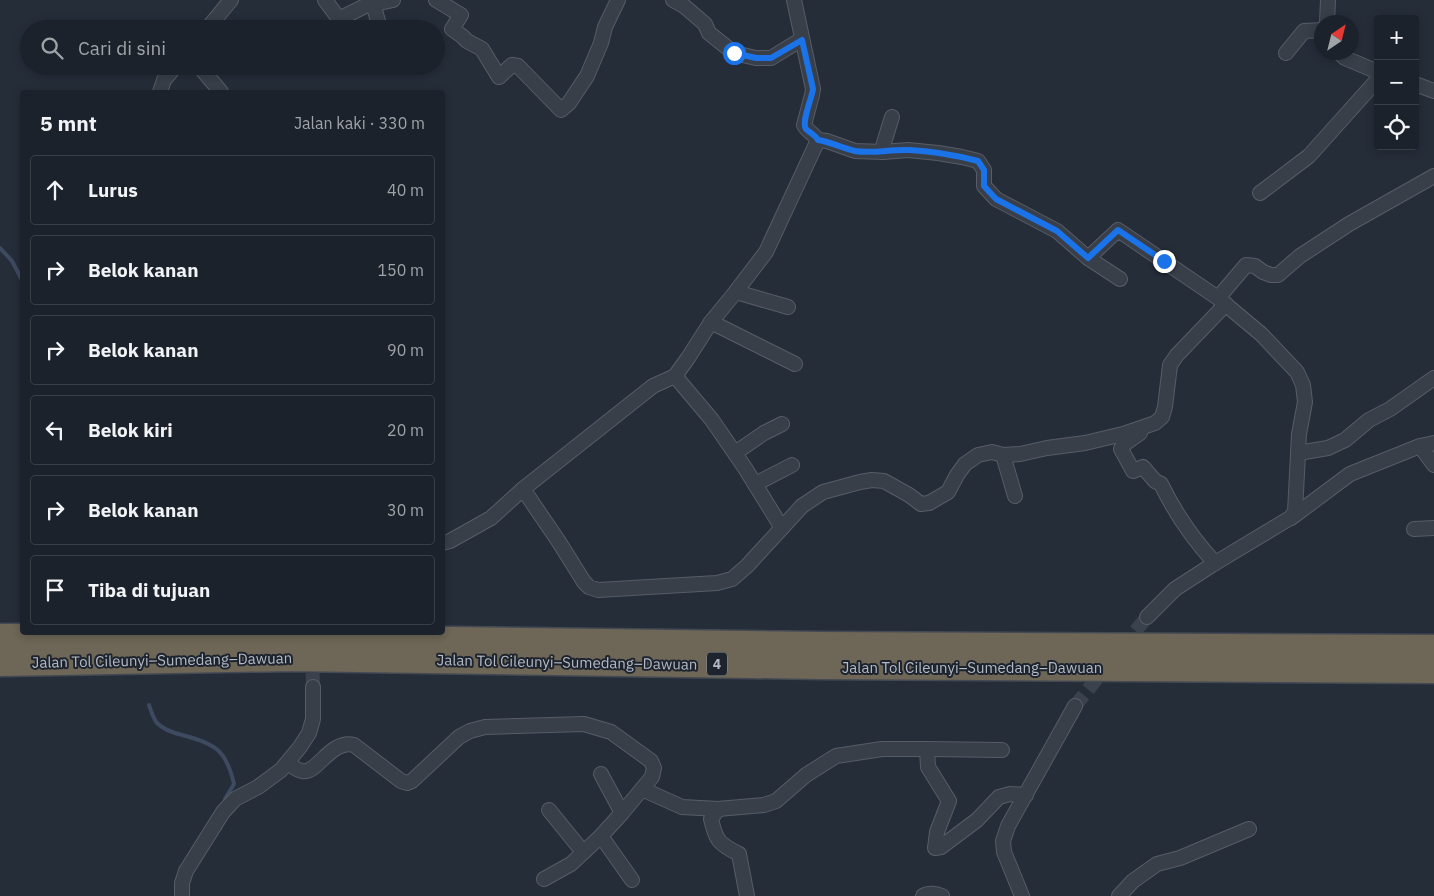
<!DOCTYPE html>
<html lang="id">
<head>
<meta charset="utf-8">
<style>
	:root { --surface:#1c222b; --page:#292f37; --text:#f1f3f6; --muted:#a0a4a9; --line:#3a3f47 }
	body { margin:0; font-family:"IBM Plex Sans",sans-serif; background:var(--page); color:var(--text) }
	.controls { position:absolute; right:15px; top:15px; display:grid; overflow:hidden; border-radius:5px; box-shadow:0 2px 8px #0003 }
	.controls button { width:45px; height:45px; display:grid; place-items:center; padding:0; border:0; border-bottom:1px solid var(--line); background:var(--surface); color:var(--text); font:25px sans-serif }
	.compass { position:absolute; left:1314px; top:15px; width:45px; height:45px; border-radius:50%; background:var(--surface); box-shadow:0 2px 8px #0003; rotate:35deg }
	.stop { position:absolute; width:15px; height:15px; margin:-11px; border:4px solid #1a73e8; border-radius:50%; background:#fff }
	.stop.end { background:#1a73e8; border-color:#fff; box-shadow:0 1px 5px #0008 }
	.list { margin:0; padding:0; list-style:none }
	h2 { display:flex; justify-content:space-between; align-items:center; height:65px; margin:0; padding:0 20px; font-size:21px }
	h2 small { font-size:16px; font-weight:400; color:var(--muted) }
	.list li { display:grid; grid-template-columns:32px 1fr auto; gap:15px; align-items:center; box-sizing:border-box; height:70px; margin:0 10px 10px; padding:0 10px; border:1px solid var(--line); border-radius:5px }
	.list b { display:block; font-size:19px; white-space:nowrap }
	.list em { font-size:16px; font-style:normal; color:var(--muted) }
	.icon { flex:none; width:28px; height:28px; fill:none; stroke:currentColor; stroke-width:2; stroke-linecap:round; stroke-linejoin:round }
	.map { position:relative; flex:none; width:1434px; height:896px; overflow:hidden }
	.search { position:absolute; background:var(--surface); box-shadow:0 2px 8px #0003; left:20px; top:20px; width:425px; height:55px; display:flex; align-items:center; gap:12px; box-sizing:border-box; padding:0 18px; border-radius:28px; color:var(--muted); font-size:19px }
	.panel { position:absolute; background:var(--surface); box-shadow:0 2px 8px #0003; left:20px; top:90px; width:425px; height:545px; border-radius:5px }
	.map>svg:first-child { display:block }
</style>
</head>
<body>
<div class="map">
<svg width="1434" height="896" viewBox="0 0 1434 896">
	<rect width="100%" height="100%" fill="#252d39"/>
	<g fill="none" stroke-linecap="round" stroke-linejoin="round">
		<g stroke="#3d4a60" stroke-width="4">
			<polyline points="0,248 12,261 22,280"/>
			<path d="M149,705C151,710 153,718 157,723C163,729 174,733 182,735C215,744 226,749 234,784L225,799"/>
		</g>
		<g stroke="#3a424e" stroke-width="14" stroke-dasharray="14 7" stroke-linecap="butt">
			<polyline points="1122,647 1147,617"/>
			<polyline points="312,652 313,687"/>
			<polyline points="1075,706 1107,666"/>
		</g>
		<g stroke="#575d67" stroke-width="16">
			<g id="minor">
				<polyline points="325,0 339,19 365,6 393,0"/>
				<polyline points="372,0 380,28"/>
				<polyline points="436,0 461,15 452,29 462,36 467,41 482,49 499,77 512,65 518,66 561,110 569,103 587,76 601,43 605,27 618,0"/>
				<polyline points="673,0 684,6 705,24 709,33 734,53 756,58 771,58 802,39"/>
				<polyline points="1327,22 1328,0"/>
				<polyline points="207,29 231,0"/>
				<polyline points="1338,52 1345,58 1378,72"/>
				<polyline points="1286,53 1304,31 1322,30"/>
				<polyline points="199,66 221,92"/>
				<polyline points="1415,84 1434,91"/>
				<polyline points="160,92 164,80 176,66"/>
				<polyline points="818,140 827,141 855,151 883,152 908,150 938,153 962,157 978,161 984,170 984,186 996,199 1057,231 1088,258 1120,279"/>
				<polyline points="883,152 883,146 892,117"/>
				<polyline points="1260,193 1309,156 1378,79"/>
				<polyline points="1088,258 1118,230 1218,298 1261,334 1297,372 1303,385 1305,402 1299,434 1295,512 1290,518 1212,565 1175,589 1147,617"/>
				<polyline points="736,292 788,307"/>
				<polyline points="1218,298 1246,265 1255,266 1263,272 1271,275 1278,275 1300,256 1349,224 1434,176"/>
				<polyline points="711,322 795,364"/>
				<polyline points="675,376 712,420 745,468 782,528"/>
				<path d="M1140,433L1123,445L1121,449L1133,471L1143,467L1155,481L1161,484C1176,515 1192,538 1215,563"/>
				<polyline points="1420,446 1434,465"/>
				<polyline points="735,453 764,433 782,424"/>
				<polyline points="1298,453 1328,448 1345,440 1369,420 1390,409 1434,378"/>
				<polyline points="1003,455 1015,496"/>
				<polyline points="755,484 792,465"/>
				<polyline points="523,489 559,542 584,582 589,587 598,590 717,583 732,579 747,566 802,506 823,492 860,482 872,480 884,481 909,495 921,504 929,503 948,492 957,475 965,464 978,455 992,452 1003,455 1020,454 1047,448 1085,443 1123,434 1155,423 1162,417 1165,407 1170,365 1177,355 1226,304"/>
				<polyline points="1291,518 1350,474 1420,446 1434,443"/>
				<polyline points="1414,529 1434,528"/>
				<path d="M442,543L450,541L491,518L523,489L653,386L675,376L688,358L711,322L734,294L766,252L818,140C814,134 807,131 804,125L812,95L813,89L794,0"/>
				<polyline points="927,749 1002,750"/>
				<path d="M287,763C292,766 297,770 302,771C317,775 330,739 354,745L401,781L407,783L412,781L459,737L470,731L485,727L584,724L611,732L651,761L654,768L652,777L622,813L601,836L571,864L544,879"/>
				<polyline points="601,774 622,813"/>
				<polyline points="642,789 682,807 718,809 764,805 776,801 806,775 836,756 882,749 927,749 928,767 949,801 937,832 935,848 941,847 977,820 999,797 1010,794 1026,795"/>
				<path d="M718,809L711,819C716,841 719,844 739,854L747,896"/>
				<polyline points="549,810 583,852"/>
				<polyline points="601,836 632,880"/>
				<polyline points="182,896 182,883 186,871 223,812 235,799 258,787 281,770 300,747 309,733 313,719 313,687"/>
				<path d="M923,896C929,892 936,894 942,896"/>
				<polyline points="1022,896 1004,852 1003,841 1008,826 1075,706"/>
				<polyline points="1119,896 1133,881 1157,864 1180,858 1249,829"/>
			</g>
		</g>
		<g stroke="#444a54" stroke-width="29">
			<g id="motorway">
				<polyline points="0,637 296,638 821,645 1434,648"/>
				<polyline points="0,663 292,658 821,666 1434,670"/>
			</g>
		</g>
		<use href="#minor" stroke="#393f49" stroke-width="14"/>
		<use href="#motorway" stroke="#6e6657" stroke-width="26"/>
	</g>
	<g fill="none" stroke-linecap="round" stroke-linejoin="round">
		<path stroke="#1a73e8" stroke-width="6" d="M734,53L756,58H771L802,40L813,89C812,98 801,122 806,129C810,133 815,135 818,140C831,142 842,148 855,151C873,154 891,149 909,150C932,151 955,155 978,161L984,170V186L996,199L1057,231L1088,258L1118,230L1164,261"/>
	</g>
	<g text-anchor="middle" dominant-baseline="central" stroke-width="4" stroke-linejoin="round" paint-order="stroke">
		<rect fill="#1e242e" stroke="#878d98" stroke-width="1" x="707" y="652.5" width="20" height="23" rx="4"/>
		<g font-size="14" font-weight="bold" fill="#b4bac5">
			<text x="717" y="664">4</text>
		</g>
		<g font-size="15" fill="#b4bac5" stroke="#1e242e">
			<text transform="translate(162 660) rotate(-1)">Jalan Tol Cileunyi–Sumedang–Dawuan</text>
			<text transform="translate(567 662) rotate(1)">Jalan Tol Cileunyi–Sumedang–Dawuan</text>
			<text x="972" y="667">Jalan Tol Cileunyi–Sumedang–Dawuan</text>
		</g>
	</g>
</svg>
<div class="controls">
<button>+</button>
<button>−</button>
<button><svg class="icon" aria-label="locate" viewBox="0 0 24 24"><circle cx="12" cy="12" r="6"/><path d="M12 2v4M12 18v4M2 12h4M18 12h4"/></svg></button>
</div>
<svg class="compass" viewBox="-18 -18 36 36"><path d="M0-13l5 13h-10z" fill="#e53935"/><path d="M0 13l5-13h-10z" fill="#a0a4a9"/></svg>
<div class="stop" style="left:734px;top:53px"></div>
<div class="stop end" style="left:1164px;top:261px"></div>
<div class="search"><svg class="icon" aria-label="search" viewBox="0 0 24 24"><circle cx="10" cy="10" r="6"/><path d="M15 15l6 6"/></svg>Cari di sini</div>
<section class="panel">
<h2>5 mnt<small>Jalan kaki · 330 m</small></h2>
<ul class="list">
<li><svg class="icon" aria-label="ahead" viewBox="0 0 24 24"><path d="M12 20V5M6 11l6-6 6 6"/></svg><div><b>Lurus</b></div><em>40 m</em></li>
<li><svg class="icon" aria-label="right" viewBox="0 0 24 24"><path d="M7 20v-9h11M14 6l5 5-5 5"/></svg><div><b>Belok kanan</b></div><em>150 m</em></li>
<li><svg class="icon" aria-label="right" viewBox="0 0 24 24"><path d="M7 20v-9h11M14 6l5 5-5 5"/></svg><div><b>Belok kanan</b></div><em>90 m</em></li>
<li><svg class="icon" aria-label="left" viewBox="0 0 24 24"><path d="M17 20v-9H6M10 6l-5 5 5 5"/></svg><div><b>Belok kiri</b></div><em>20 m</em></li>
<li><svg class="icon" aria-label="right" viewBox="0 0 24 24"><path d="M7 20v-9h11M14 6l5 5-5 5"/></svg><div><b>Belok kanan</b></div><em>30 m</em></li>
<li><svg class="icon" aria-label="arrive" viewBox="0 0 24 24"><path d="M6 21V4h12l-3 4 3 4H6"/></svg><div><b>Tiba di tujuan</b></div></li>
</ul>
</section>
</div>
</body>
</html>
